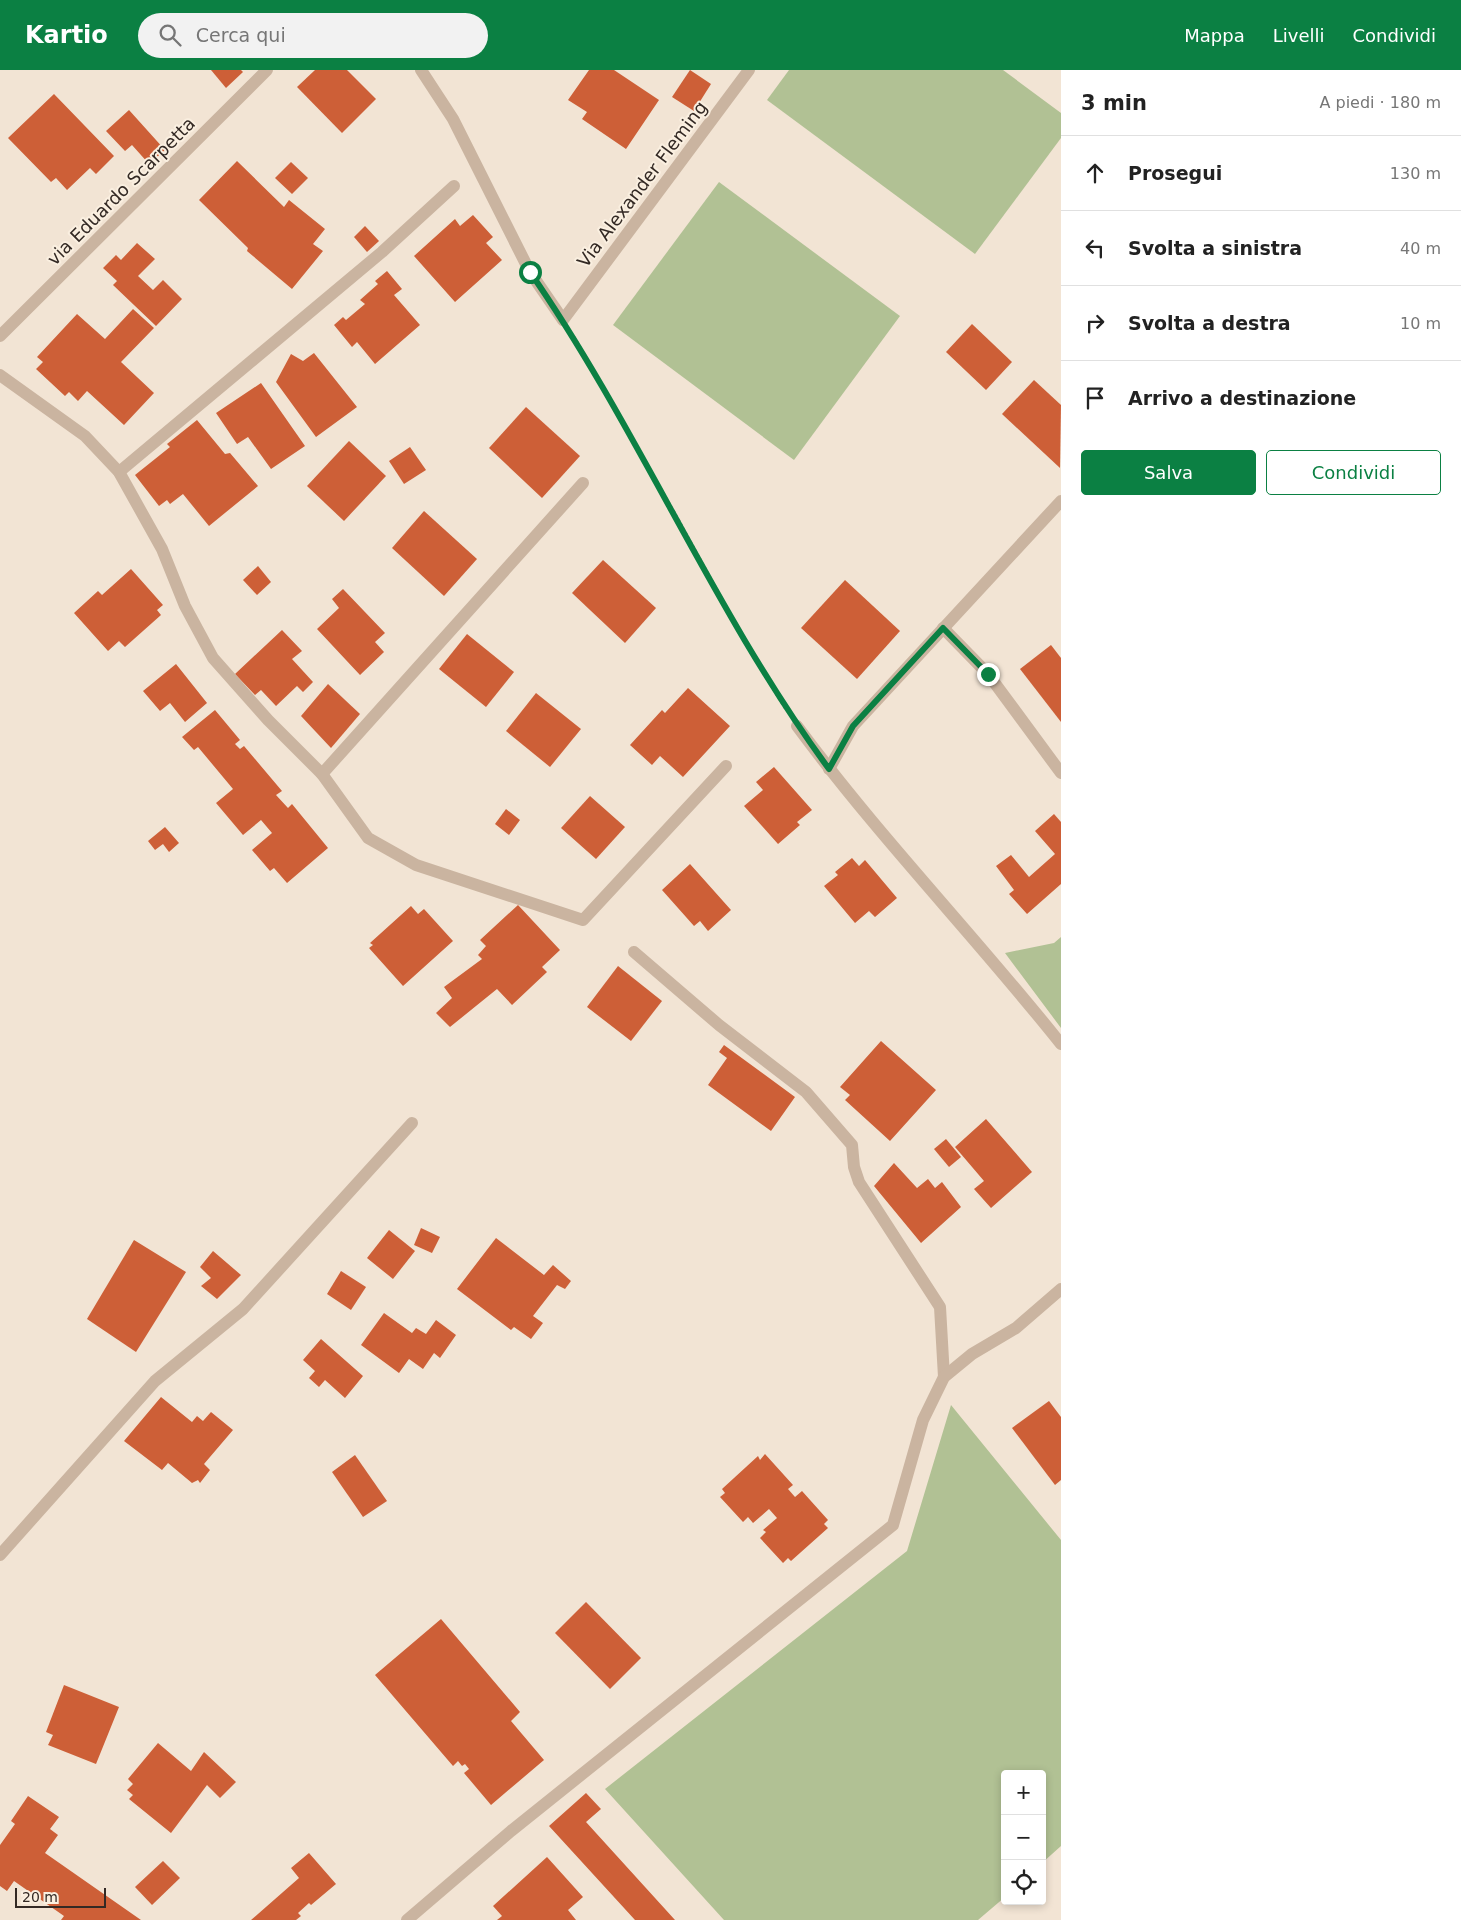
<!DOCTYPE html>
<html lang="it">
<head>
<meta charset="utf-8">
<style>
	:root { --surface:#fff; --page:#f2f2f2; --text:#222; --muted:#767676; --line:#e0e0e0; --accent:#0b8043 }
	body { margin:0; font-family:"DejaVu Sans",sans-serif; background:var(--page); color:var(--text) }
	.controls { position:absolute; right:15px; bottom:15px; display:grid; overflow:hidden; border-radius:5px; box-shadow:0 2px 8px #0003 }
	.controls button { width:45px; height:45px; display:grid; place-items:center; padding:0; border:0; border-bottom:1px solid var(--line); background:var(--surface); color:var(--text); font:25px sans-serif }
	.scale { position:absolute; left:15px; bottom:12px; width:91px; box-sizing:border-box; padding-left:5px; border:2px solid #332924; border-top:0; font-size:14px; line-height:18px; white-space:nowrap; color:#332924; -webkit-text-stroke:4px #faefe0; paint-order:stroke }
	.stop { position:absolute; width:15px; height:15px; margin:-11px; border:4px solid #0b8043; border-radius:50%; background:#fff }
	.stop.end { background:#0b8043; border-color:#fff; box-shadow:0 1px 5px #0008 }
	.list { margin:0; padding:0; list-style:none }
	h2 { display:flex; justify-content:space-between; align-items:center; height:65px; margin:0; padding:0 20px; font-size:21px }
	h2 small { font-size:16px; font-weight:400; color:var(--muted) }
	.list li { display:grid; grid-template-columns:32px 1fr auto; gap:15px; align-items:center; box-sizing:border-box; height:75px; padding:0 20px; border-top:1px solid var(--line) }
	.list b { display:block; font-size:19px; white-space:nowrap }
	.list em { font-size:16px; font-style:normal; color:var(--muted) }
	.actions { display:flex; gap:10px; padding:15px 20px }
	.actions a { flex:1; padding:11px 0; border:1px solid var(--accent); border-radius:5px; text-align:center; font-size:18px; color:var(--accent) }
	.actions .main { background:var(--accent); color:#fff }
	.icon { flex:none; width:28px; height:28px; fill:none; stroke:currentColor; stroke-width:2; stroke-linecap:round; stroke-linejoin:round }
	.map { position:relative; flex:none; width:1061px; height:1850px; overflow:hidden }
	header { display:flex; align-items:center; gap:30px; box-sizing:border-box; height:70px; padding:0 25px; background:var(--accent); color:#fff }
	header strong { font-size:24px }
	nav { display:flex; gap:28px; margin-inline-start:auto; font-size:18px }
	.search { width:350px; height:45px; background:var(--page); display:flex; align-items:center; gap:12px; box-sizing:border-box; padding:0 18px; border-radius:28px; color:var(--muted); font-size:19px }
	main { display:flex }
	aside { flex:1; background:var(--surface) }
	.map>svg:first-child { display:block }
</style>
</head>
<body>
<header>
<strong>Kartio</strong>
<div class="search"><svg class="icon" aria-label="search" viewBox="0 0 24 24"><circle cx="10" cy="10" r="6"/><path d="M15 15l6 6"/></svg>Cerca qui</div>
<nav><a>Mappa</a><a>Livelli</a><a>Condividi</a></nav>
</header>
<main>
<div class="map">
<svg width="1061" height="1850" viewBox="0 0 1061 1850">
	<rect width="100%" height="100%" fill="#f2e4d4"/>
	<g fill="#b1c194">
		<polygon points="789,0 1003,0 1061,43 1061,68 975,184 767,30"/>
		<polygon points="719,112 900,246 794,390 613,255"/>
		<polygon points="1061,867 1061,958 1005,883 1054,873"/>
		<polygon points="951,1335 1061,1470 1061,1776 1042,1793 1042,1704 1005,1704 1005,1827 978,1850 724,1850 605,1719 907,1481"/>
	</g>
	<g fill="#cd5f37">
		<polygon points="211,0 241,0 243,2 226,18"/>
		<polygon points="315,0 347,0 376,29 342,63 297,17"/>
		<polygon points="589,0 614,0 659,30 626,79 582,49 587,42 568,30"/>
		<polygon points="690,0 711,14 694,41 672,27"/>
		<polygon points="54,24 114,86 96,104 90,98 67,120 56,108 51,112 8,68"/>
		<polygon points="129,40 165,80 149,94 132,75 125,81 106,61"/>
		<polygon points="237,91 284,137 289,130 325,159 313,174 323,181 292,219 247,181 248,178 199,130"/>
		<polygon points="291,92 308,108 292,124 275,108"/>
		<polygon points="473,145 493,167 486,173 502,190 455,232 414,186 455,149 460,156"/>
		<polygon points="365,156 379,171 367,182 354,167"/>
		<polygon points="137,173 155,189 138,206 153,220 163,210 182,229 156,256 113,215 117,211 103,198 116,185 121,190"/>
		<polygon points="387,201 402,219 394,225 420,255 375,294 357,272 352,277 334,255 343,247 346,250 365,234 360,230 378,214 375,211"/>
		<polygon points="133,239 154,258 121,292 154,323 124,355 87,321 78,331 69,322 65,326 36,299 43,292 37,287 77,244 105,269"/>
		<polygon points="972,254 1012,292 986,320 946,282"/>
		<polygon points="314,283 357,337 316,367 276,312 291,284 303,291"/>
		<polygon points="1034,310 1061,335 1060,398 1002,344"/>
		<polygon points="261,313 305,376 271,399 248,367 237,374 216,343"/>
		<polygon points="526,337 580,386 542,428 489,378"/>
		<polygon points="197,350 225,384 230,383 258,416 209,456 183,424 170,434 167,430 159,436 135,405 170,377 167,374"/>
		<polygon points="349,371 386,406 344,451 307,416"/>
		<polygon points="410,377 426,400 404,414 389,391"/>
		<polygon points="424,441 477,489 444,526 392,478"/>
		<polygon points="603,490 656,538 625,573 572,523"/>
		<polygon points="258,496 271,512 257,525 243,510"/>
		<polygon points="131,499 163,535 157,540 161,545 125,577 119,571 108,581 74,543 98,521 102,525"/>
		<polygon points="845,510 900,561 857,609 801,558"/>
		<polygon points="343,519 385,563 375,572 384,582 360,605 317,559 339,538 332,529"/>
		<polygon points="282,560 302,581 292,589 313,612 303,622 297,616 276,636 261,620 255,625 235,604"/>
		<polygon points="467,564 514,602 486,637 439,599"/>
		<polygon points="1051,575 1061,588 1061,652 1020,599"/>
		<polygon points="176,594 207,633 185,652 170,633 160,641 143,621"/>
		<polygon points="328,614 360,644 331,678 301,646"/>
		<polygon points="688,618 730,656 683,707 660,686 652,695 630,675 662,640 665,643"/>
		<polygon points="536,623 581,659 550,697 506,661"/>
		<polygon points="215,640 240,670 235,674 240,679 244,676 282,721 276,725 288,738 292,734 328,778 287,813 274,798 270,801 252,780 272,763 261,750 243,765 216,733 233,719 198,677 194,680 182,667"/>
		<polygon points="774,697 812,740 797,752 800,755 778,774 744,736 763,720 756,712"/>
		<polygon points="590,726 625,757 596,789 561,758"/>
		<polygon points="506,739 520,750 509,765 495,754"/>
		<polygon points="1054,744 1061,752 1061,814 1027,844 1009,824 1014,820 996,796 1011,785 1029,807 1055,784 1035,761"/>
		<polygon points="165,757 179,773 169,782 163,774 155,780 148,771"/>
		<polygon points="852,788 859,796 865,790 897,828 875,847 869,841 855,853 824,816 838,805 835,802"/>
		<polygon points="690,794 731,840 708,861 700,851 694,856 662,820"/>
		<polygon points="518,835 560,880 542,897 547,902 512,935 497,919 450,957 436,943 452,928 444,917 482,889 478,885 486,876 480,870"/>
		<polygon points="411,836 418,844 424,839 453,871 403,916 369,878 373,875 370,873"/>
		<polygon points="618,896 662,931 631,971 587,937"/>
		<polygon points="881,971 936,1020 890,1071 845,1030 850,1025 840,1017"/>
		<polygon points="724,975 795,1027 771,1061 708,1015 727,988 719,982"/>
		<polygon points="986,1049 1032,1102 991,1138 974,1119 984,1111 955,1077"/>
		<polygon points="946,1069 961,1087 949,1097 934,1079"/>
		<polygon points="894,1093 917,1118 928,1109 935,1118 942,1112 961,1137 921,1173 874,1116"/>
		<polygon points="421,1158 440,1167 432,1183 414,1175"/>
		<polygon points="389,1160 415,1181 393,1209 367,1188"/>
		<polygon points="496,1168 544,1205 553,1195 571,1211 565,1219 557,1215 533,1246 543,1253 531,1269 514,1257 511,1260 457,1219"/>
		<polygon points="134,1170 186,1202 136,1282 87,1249"/>
		<polygon points="213,1181 241,1205 217,1229 201,1216 211,1208 200,1197"/>
		<polygon points="341,1201 366,1217 351,1240 327,1224"/>
		<polygon points="384,1243 412,1263 416,1258 426,1264 436,1250 456,1265 440,1288 434,1283 423,1299 409,1289 399,1303 361,1275"/>
		<polygon points="321,1269 363,1306 345,1328 325,1310 319,1317 309,1308 315,1301 303,1290"/>
		<polygon points="161,1327 192,1352 197,1346 203,1351 211,1342 233,1360 204,1394 210,1400 200,1413 198,1410 192,1413 168,1393 162,1400 124,1371"/>
		<polygon points="1049,1331 1061,1347 1061,1410 1055,1415 1012,1358"/>
		<polygon points="765,1384 793,1415 788,1419 795,1427 802,1421 828,1450 824,1454 828,1458 791,1491 788,1488 783,1493 760,1468 766,1462 763,1460 777,1448 769,1439 753,1453 748,1447 743,1452 720,1427 725,1423 722,1419 758,1386 760,1390"/>
		<polygon points="355,1385 387,1431 363,1447 332,1402"/>
		<polygon points="586,1532 641,1588 610,1619 555,1563"/>
		<polygon points="441,1549 520,1642 511,1651 544,1690 491,1735 464,1703 469,1699 465,1694 462,1696 458,1691 453,1696 375,1605"/>
		<polygon points="64,1615 119,1637 96,1694 48,1675 53,1665 46,1662"/>
		<polygon points="158,1673 191,1701 204,1682 236,1712 220,1728 207,1715 171,1763 129,1729 133,1725 127,1720 133,1714 128,1709"/>
		<polygon points="586,1723 601,1739 586,1752 675,1850 635,1850 549,1756"/>
		<polygon points="28,1726 59,1747 50,1759 58,1765 45,1783 141,1850 61,1850 64,1846 14,1811 7,1821 0,1816 0,1775 15,1754 11,1751"/>
		<polygon points="309,1783 336,1814 311,1835 309,1833 298,1843 301,1846 296,1850 251,1850 299,1808 291,1798"/>
		<polygon points="547,1787 583,1827 568,1840 576,1850 497,1850 502,1846 493,1836"/>
		<polygon points="163,1791 180,1808 152,1835 135,1817"/>
	</g>
	<g fill="none" stroke-linecap="round" stroke-linejoin="round">
		<polyline stroke="#b59e8a" stroke-width="3" stroke-dasharray="2.5 2.5" stroke-linecap="butt" points="574,267 678,449 753,586 785,638"/>
		<g stroke="#cab4a0" stroke-width="12">
			<polyline points="421,0 453,49 530,202 563,250 749,0"/>
			<polyline points="0,266 267,0"/>
			<polyline points="0,305 85,366 119,402 162,479 185,536 213,588 268,650 322,704 368,768 416,795 583,850 726,696"/>
			<polyline points="119,402 382,182 454,116"/>
			<polyline points="943,558 988,604 1061,703"/>
			<path d="M797,656C879,767 975,866 1061,974"/>
			<polyline points="829,699 853,656 1061,431"/>
			<polyline points="322,704 583,413"/>
			<polyline points="634,882 719,955 806,1022 852,1075 854,1097 859,1112 940,1237 944,1307"/>
			<polyline points="0,1485 155,1311 243,1239 412,1053"/>
			<polyline points="407,1850 511,1761 893,1455 923,1350 944,1307 972,1284 1016,1258 1061,1219"/>
		</g>
	</g>
	<g fill="none" stroke-linecap="round" stroke-linejoin="round">
		<path stroke="#0b8043" stroke-width="6" d="M530,202C640,361 714,543 829,699L853,656L943,558L988,604"/>
	</g>
	<g text-anchor="middle" dominant-baseline="central" stroke-width="4" stroke-linejoin="round" paint-order="stroke">
		<g font-size="18" fill="#332924" stroke="#faefe0">
			<text transform="translate(642 114) rotate(-53)">Via Alexander Fleming</text>
			<text transform="translate(121 121) rotate(-45)">via Eduardo Scarpetta</text>
		</g>
	</g>
</svg>
<div class="controls">
<button>+</button>
<button>−</button>
<button><svg class="icon" aria-label="locate" viewBox="0 0 24 24"><circle cx="12" cy="12" r="6"/><path d="M12 2v4M12 18v4M2 12h4M18 12h4"/></svg></button>
</div>
<div class="scale">20 m</div>
<div class="stop" style="left:530px;top:202px"></div>
<div class="stop end" style="left:988px;top:604px"></div>
</div>
<aside>
<h2>3 min<small>A piedi · 180 m</small></h2>
<ul class="list">
<li><svg class="icon" aria-label="ahead" viewBox="0 0 24 24"><path d="M12 20V5M6 11l6-6 6 6"/></svg><div><b>Prosegui</b></div><em>130 m</em></li>
<li><svg class="icon" aria-label="left" viewBox="0 0 24 24"><path d="M17 20v-9H6M10 6l-5 5 5 5"/></svg><div><b>Svolta a sinistra</b></div><em>40 m</em></li>
<li><svg class="icon" aria-label="right" viewBox="0 0 24 24"><path d="M7 20v-9h11M14 6l5 5-5 5"/></svg><div><b>Svolta a destra</b></div><em>10 m</em></li>
<li><svg class="icon" aria-label="arrive" viewBox="0 0 24 24"><path d="M6 21V4h12l-3 4 3 4H6"/></svg><div><b>Arrivo a destinazione</b></div></li>
</ul>
<div class="actions"><a class="main">Salva</a><a>Condividi</a></div>
</aside>
</main>
</body>
</html>
